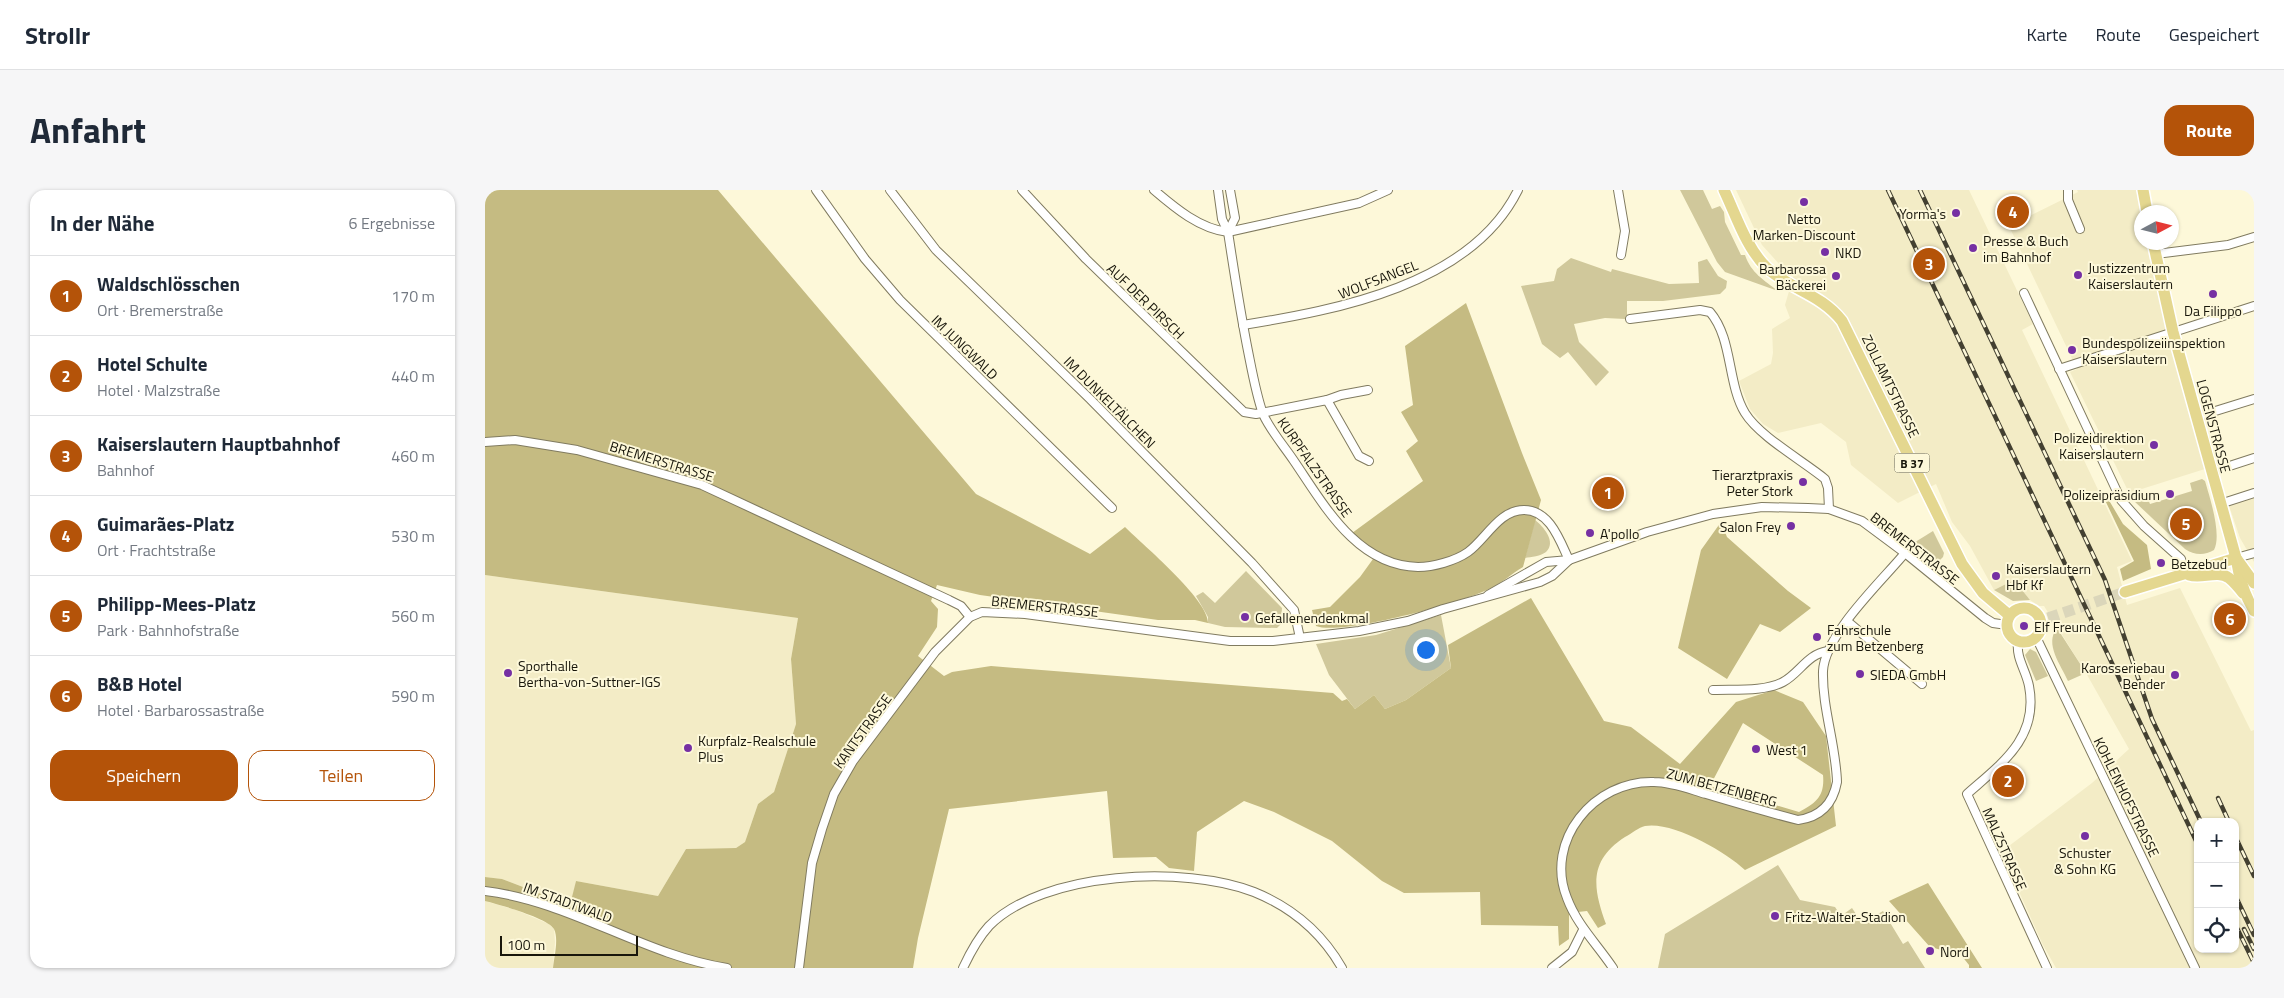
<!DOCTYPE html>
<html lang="de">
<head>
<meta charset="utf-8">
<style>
	:root { --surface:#fff; --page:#f6f6f7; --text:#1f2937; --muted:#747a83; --line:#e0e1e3; --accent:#b45309 }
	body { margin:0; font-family:"Titillium Web",sans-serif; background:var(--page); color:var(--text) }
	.controls { position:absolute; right:15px; bottom:15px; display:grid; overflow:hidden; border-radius:10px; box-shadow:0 1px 4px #0004 }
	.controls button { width:45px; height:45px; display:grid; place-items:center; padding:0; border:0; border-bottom:1px solid var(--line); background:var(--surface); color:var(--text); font:25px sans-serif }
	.compass { position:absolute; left:1649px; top:15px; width:45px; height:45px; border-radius:50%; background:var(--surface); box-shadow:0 1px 4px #0004; rotate:83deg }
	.scale { position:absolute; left:15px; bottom:12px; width:138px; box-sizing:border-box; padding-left:5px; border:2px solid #18160b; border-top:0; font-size:14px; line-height:18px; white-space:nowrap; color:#18160b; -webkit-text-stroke:4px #fdf8d9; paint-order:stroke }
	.you { position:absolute; left:940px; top:459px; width:18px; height:18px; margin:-12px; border:4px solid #fff; border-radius:50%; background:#1a73e8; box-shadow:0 0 0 8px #1a73e833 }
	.badge { display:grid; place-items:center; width:32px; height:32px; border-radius:50%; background:var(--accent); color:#fff; font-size:16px; font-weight:700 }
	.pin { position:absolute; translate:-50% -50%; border:2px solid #fff; box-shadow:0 1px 5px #0006 }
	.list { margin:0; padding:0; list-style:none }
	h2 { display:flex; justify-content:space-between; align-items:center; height:65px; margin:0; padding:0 20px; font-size:21px }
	h2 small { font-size:16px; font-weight:400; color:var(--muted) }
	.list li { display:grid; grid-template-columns:32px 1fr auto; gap:15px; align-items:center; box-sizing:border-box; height:80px; padding:0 20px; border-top:1px solid var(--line) }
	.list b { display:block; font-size:19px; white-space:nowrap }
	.list p { margin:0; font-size:16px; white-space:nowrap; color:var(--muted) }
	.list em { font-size:16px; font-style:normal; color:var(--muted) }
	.actions { display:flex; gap:10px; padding:15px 20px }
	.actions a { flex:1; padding:11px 0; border:1px solid var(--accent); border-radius:15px; text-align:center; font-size:18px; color:var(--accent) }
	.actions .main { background:var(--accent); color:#fff }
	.icon { flex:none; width:28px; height:28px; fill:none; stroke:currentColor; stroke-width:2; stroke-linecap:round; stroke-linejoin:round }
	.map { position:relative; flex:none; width:1769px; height:778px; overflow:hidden; border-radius:15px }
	header { display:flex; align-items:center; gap:30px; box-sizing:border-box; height:70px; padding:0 25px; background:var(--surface); border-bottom:1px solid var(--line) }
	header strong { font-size:24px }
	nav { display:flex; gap:28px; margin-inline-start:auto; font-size:18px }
	.intro { display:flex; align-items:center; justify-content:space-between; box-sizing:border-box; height:120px; padding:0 30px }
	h1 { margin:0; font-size:35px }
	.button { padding:12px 22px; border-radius:15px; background:var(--accent); color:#fff; font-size:18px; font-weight:700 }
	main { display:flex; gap:30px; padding:0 30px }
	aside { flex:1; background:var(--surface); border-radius:15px; box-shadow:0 1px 4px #0004 }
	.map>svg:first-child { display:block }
</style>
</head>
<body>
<header>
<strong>Strollr</strong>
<nav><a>Karte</a><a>Route</a><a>Gespeichert</a></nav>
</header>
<div class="intro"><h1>Anfahrt</h1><a class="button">Route</a></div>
<main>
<aside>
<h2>In der Nähe<small>6 Ergebnisse</small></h2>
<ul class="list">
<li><span class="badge">1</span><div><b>Waldschlösschen</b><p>Ort · Bremerstraße</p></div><em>170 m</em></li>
<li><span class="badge">2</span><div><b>Hotel Schulte</b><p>Hotel · Malzstraße</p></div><em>440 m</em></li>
<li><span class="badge">3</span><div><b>Kaiserslautern Hauptbahnhof</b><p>Bahnhof</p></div><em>460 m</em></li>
<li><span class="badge">4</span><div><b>Guimarães-Platz</b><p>Ort · Frachtstraße</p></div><em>530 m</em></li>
<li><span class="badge">5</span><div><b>Philipp-Mees-Platz</b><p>Park · Bahnhofstraße</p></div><em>560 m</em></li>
<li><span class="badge">6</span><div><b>B&amp;B Hotel</b><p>Hotel · Barbarossastraße</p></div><em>590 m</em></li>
</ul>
<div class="actions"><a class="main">Speichern</a><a>Teilen</a></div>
</aside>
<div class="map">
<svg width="1769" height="778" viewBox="0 0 1769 778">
	<rect width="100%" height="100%" fill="#fdf8d9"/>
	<g fill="#f3ecc6" fill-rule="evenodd">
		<path d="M1251,0H1484L1548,134L1537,140L1647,371L1632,377L1642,415L1695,398L1766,541L1769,540V778H1571L1558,755L1516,662L1607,593L1644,559L1601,483L1559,416H1554L1545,410L1529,390L1509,400L1485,356L1467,332L1451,294L1413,313L1366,275L1361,252L1336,233L1293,243L1278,234L1265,219L1254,191L1286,174L1288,163L1287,139L1305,128L1300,115L1309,84L1296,76L1277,55ZM1713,632H1750V759H1713Z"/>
		<polygon points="1592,0 1654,0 1656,52 1664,53 1723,278 1644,303 1585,182 1592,179 1524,36 1593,2"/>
		<polygon points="1769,305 1769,372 1755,348 1743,313"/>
		<polygon points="0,385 313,428 306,469 311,534 289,602 273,614 260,652 251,658 201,659 173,706 91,691 86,715 17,689 0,687"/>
		<polygon points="0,711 31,720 64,734 69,739 70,752 68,778 0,778"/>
	</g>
	<g fill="#d0c89b">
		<path d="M1195,0H1218L1227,19L1235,16L1239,22L1240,32L1256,65H1260C1266,83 1279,90 1293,101L1240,82L1232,72Z"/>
		<polygon points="1086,68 1126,82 1127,79 1184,94 1214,93 1213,72 1222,69 1233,86 1242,91 1241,98 1235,104 1178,111 1142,111 1142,126 1140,129 1120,128 1089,134 1094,152 1124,182 1111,196 1083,162 1075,168 1057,154 1036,96 1069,91 1072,79"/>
		<path d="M1717,289L1720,291C1725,308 1737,345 1729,360C1719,366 1709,365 1700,359L1649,311L1662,307L1665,314L1707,301L1705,293Z"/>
		<path d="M1050,330C1058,336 1072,352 1061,362C1056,366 1046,367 1040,368Z"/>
		<polygon points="1448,341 1459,363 1458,367 1454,371 1448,372 1427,354"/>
		<polygon points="761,381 797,418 796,434 792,438 740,437 723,433 723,427 711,406 718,402 730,413"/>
		<polygon points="1529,390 1545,410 1528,411 1509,400"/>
		<polygon points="956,425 966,478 921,510 900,519 889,505 870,519 844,485 831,454 891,445"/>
		<path d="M1572,438L1601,483L1583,491C1576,475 1559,454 1572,438Z"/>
		<polygon points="1545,459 1551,462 1563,486 1551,491 1540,465"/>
		<polygon points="1293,675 1315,710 1350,717 1356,726 1367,718 1373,727 1382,725 1386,728 1398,721 1418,754 1423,751 1440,778 1173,778 1180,744"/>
	</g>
	<g fill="#c5bb82" fill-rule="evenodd">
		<path d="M0,0H233L491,304L605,364L640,337C658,355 724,410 723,433L710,430H673L495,405L452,395L446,411L453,419L452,437L433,466L459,486L467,482L506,476L848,503L857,511L862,509L870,519L889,505L900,519L921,510L966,478L963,455L1046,408L1119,531L1146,537L1195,574L1251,512L1289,500L1318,512L1341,546L1351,636L1260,680C1240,661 1187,631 1160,636C1154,637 1146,644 1140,647C1103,671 1108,698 1121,734L1113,738L1102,721L1084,723V749L1074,756L1073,736L996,735L995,702L919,703L897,691L847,651L789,622L759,611L712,642L709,681L684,678L671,667L628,668L622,601L464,619L433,748L428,778H68C69,767 74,749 69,739C63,728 12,714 0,711V687L17,689L85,715L91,691L173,706L201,659L251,658L260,652L273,614L289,602L311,534L306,469L313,428L0,385ZM1258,533L1338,585C1340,606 1331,613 1314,622L1225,596Z"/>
		<path d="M981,113L1037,263L1056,310L1038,377C1026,384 1015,395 1002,400C974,413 856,446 831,436L827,420L845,417L875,387L888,369L863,346L938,291L921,261L933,251L916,222L928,215L920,156Z"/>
		<polygon points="1622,307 1638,334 1662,355 1666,379 1638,391 1635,379 1649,371 1619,308"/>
		<polygon points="1236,332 1242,347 1303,401 1326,418 1295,442 1275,434 1242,489 1193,458 1216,360"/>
		<polygon points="1443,693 1497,778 1484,778 1484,775 1476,765 1445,757 1404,711"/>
	</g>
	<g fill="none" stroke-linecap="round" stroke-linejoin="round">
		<polyline stroke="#dbd6ba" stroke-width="11" stroke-dasharray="11 5.5" stroke-linecap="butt" points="1563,428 1640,402"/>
		<g stroke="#807b60" stroke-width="10">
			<g id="minor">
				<polyline points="331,0 380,69 415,110 627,318"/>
				<polyline points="405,0 451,60 605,209 767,373 809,420 815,448"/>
				<polyline points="537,0 601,69 759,222 771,224 842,210 874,266 884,271"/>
				<path d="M669,0C690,18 715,39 743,42L874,13L903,0"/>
				<path d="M733,0L737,29L743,42C749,81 755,121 763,161C767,181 771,204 778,224C785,240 799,256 809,271C839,315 872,376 933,377C948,377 970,371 983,362C1001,349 1014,320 1039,320C1065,320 1075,351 1084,370"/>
				<polyline points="1133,0 1140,41 1136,65"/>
				<polyline points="1583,0 1583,10 1595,39"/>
				<polyline points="743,42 750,28 745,0"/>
				<polyline points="1671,64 1743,55 1769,47"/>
				<polyline points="1539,103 1636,310 1659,336 1696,369 1701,384"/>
				<path d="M1145,129L1215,120L1225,122C1248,149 1242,193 1260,223C1274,246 1318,271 1340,289L1343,298L1344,319"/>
				<path d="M758,135C852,120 986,95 1033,0"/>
				<polyline points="1574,179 1769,116"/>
				<polyline points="842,210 856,205 883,200"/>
				<polyline points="1711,227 1769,209"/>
				<polyline points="0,252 30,250 92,260 217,295 464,410 476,416 485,427"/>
				<polyline points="1726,282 1769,268"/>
				<polyline points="1735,314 1769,303"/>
				<polyline points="1751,368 1769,363"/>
				<polyline points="1003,405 1061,372 1084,370 1162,342 1228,324 1277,317 1323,318 1344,319 1377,331 1420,363 1500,428 1508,433 1522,435"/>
				<polyline points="1362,431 1437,494"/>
				<polyline points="1551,447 1710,778"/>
				<path d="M1533,452C1531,469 1541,480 1544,496C1554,548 1516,574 1482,604L1562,778"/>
				<path d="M1228,500C1249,499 1279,502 1298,492C1315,483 1322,464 1343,461"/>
				<path d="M0,701C85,711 158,765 242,778"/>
				<polyline points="314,778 327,673 337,639 349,604 368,571 450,462 485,427 497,422 540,424 745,451 788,451 874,441 923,431 958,419 1055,392 1067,386 1084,370"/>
				<path d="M478,778C485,763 493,748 504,736C558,681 701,675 769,702C806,717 837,743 857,778"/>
				<polyline points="1067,778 1087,762 1098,740"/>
				<path d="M1128,778C1112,754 1092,735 1082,708C1059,651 1109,590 1169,592C1186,592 1204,599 1221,604C1251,613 1282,622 1313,630C1335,627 1348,614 1352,592C1351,555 1337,518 1338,481C1340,444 1396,392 1420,363"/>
			</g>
		</g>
		<g stroke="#fff" stroke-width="14">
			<g id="primary">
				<path d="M1239,0C1251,25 1261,58 1282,78C1306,100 1336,104 1357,131L1477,374L1498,403L1524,425"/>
				<polyline points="1658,0 1662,22"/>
				<path d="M1668,52L1688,142L1751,368C1754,388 1759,404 1769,421"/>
				<polyline points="1751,368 1769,393"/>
				<path d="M1704,385C1717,389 1732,380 1744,388C1749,392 1754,398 1758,403"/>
				<polyline points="1640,402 1751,368"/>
				<circle cx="1539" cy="435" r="17"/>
			</g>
		</g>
		<use href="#minor" stroke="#fff" stroke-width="8"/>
		<use href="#primary" stroke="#e4d78f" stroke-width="11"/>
		<g stroke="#434031" stroke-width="4.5">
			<g id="rail">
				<polyline points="1403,0 1713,655"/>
				<polyline points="1435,0 1620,390 1667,529 1716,632"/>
				<polyline points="1733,608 1744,632"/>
				<polyline points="1750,646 1769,686"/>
				<polyline points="1750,705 1769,745"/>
				<polyline points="1750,734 1769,773"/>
				<polyline points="1759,739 1769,759"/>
			</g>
		</g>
		<use href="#rail" stroke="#fdf8d9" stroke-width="2.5" stroke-dasharray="8" stroke-linecap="butt"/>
	</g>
	<g fill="#7630a3" stroke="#fdf8d9" stroke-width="2">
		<circle cx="1319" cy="12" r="5"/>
		<circle cx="1471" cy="23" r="5"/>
		<circle cx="1488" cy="58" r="5"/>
		<circle cx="1340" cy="62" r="5"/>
		<circle cx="1593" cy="85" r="5"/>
		<circle cx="1351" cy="86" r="5"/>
		<circle cx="1728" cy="104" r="5"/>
		<circle cx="1587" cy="160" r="5"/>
		<circle cx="1669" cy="255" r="5"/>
		<circle cx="1318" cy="292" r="5"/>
		<circle cx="1685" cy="304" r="5"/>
		<circle cx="1306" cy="336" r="5"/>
		<circle cx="1105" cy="343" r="5"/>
		<circle cx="1676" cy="373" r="5"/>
		<circle cx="1511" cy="386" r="5"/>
		<circle cx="760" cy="427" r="5"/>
		<circle cx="1539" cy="436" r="5"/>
		<circle cx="1332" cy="447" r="5"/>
		<circle cx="23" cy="483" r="5"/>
		<circle cx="1375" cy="484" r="5"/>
		<circle cx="1690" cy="485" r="5"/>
		<circle cx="203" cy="558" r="5"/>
		<circle cx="1271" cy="559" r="5"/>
		<circle cx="1600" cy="646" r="5"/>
		<circle cx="1290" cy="726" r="5"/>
		<circle cx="1445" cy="761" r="5"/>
	</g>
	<g text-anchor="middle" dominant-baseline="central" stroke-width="4" stroke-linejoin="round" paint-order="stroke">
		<rect fill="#fdf8d9" stroke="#5d5a49" stroke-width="1" x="1409.5" y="263.5" width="35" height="19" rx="4"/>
		<g font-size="12" font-weight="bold" fill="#18160b">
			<text x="1427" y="273">B 37</text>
		</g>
		<g font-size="14" fill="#18160b" stroke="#fdf8d9" text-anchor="start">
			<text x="1461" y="23" text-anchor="end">Yorma's</text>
			<text x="1319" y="28" text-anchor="middle">Netto<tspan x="1319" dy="16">Marken-Discount</tspan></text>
			<text x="1498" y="50">Presse &amp; Buch<tspan x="1498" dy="16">im Bahnhof</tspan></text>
			<text x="1350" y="62">NKD</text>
			<text x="1603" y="77">Justizzentrum<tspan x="1603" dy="16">Kaiserslautern</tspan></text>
			<text x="1341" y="78" text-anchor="end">Barbarossa<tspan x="1341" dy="16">Bäckerei</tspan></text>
			<text x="1728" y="120" text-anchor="middle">Da Filippo</text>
			<text x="1597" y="152">Bundespolizeiinspektion<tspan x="1597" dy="16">Kaiserslautern</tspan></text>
			<text x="1659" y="247" text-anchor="end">Polizeidirektion<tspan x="1659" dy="16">Kaiserslautern</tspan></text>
			<text x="1308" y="284" text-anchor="end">Tierarztpraxis<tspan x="1308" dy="16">Peter Stork</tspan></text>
			<text x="1675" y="304" text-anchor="end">Polizeipräsidium</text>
			<text x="1296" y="336" text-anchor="end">Salon Frey</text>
			<text x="1115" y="343">A'pollo</text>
			<text x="1686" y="373">Betzebud</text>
			<text x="1521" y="378">Kaiserslautern<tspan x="1521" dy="16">Hbf Kf</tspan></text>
			<text x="770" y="427">Gefallenendenkmal</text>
			<text x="1549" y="436">Elf Freunde</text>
			<text x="1342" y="439">Fahrschule<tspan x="1342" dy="16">zum Betzenberg</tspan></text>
			<text x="33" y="475">Sporthalle<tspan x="33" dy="16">Bertha-von-Suttner-IGS</tspan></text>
			<text x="1680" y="477" text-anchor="end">Karosseriebau<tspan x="1680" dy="16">Bender</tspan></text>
			<text x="1385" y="484">SIEDA GmbH</text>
			<text x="213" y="550">Kurpfalz-Realschule<tspan x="213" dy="16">Plus</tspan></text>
			<text x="1281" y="559">West 1</text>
			<text x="1600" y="662" text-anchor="middle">Schuster<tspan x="1600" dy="16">&amp; Sohn KG</tspan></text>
			<text x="1300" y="726">Fritz-Walter-Stadion</text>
			<text x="1455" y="761">Nord</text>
		</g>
		<g font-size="14" fill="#18160b" stroke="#fdf8d9">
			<text transform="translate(893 89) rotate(-21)">WOLFSANGEL</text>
			<text transform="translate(661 111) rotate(44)">AUF DER PIRSCH</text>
			<text transform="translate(480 157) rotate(44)">IM JUNGWALD</text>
			<text transform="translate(1406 196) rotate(64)">ZOLLAMTSTRASSE</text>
			<text transform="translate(625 212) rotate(45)">IM DUNKELTÄLCHEN</text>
			<text transform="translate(1729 236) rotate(75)">LOGENSTRASSE</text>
			<text transform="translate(177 271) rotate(17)">BREMERSTRASSE</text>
			<text transform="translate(830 277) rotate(55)">KURPFALZSTRASSE</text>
			<text transform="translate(1430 358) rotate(38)">BREMERSTRASSE</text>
			<text transform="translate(560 416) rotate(6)">BREMERSTRASSE</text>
			<text transform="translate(377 541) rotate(-54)">KANTSTRASSE</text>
			<text transform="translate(1237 597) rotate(15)">ZUM BETZENBERG</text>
			<text transform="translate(1642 607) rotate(64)">KOHLENHOFSTRASSE</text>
			<text transform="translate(1520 659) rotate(66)">MALZSTRASSE</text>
			<text transform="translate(83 712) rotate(20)">IM STADTWALD</text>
		</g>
	</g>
</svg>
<div class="controls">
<button>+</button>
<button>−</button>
<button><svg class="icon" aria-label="locate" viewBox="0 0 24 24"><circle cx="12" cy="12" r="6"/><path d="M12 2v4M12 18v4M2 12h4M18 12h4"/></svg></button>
</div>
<svg class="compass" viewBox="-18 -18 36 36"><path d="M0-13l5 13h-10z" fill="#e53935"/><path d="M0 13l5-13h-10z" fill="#747a83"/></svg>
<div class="scale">100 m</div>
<div class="you"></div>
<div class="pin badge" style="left:1123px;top:303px">1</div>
<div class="pin badge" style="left:1523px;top:591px">2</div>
<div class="pin badge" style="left:1444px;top:74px">3</div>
<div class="pin badge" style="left:1528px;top:22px">4</div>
<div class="pin badge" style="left:1701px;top:334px">5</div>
<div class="pin badge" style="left:1745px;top:429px">6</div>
</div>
</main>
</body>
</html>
